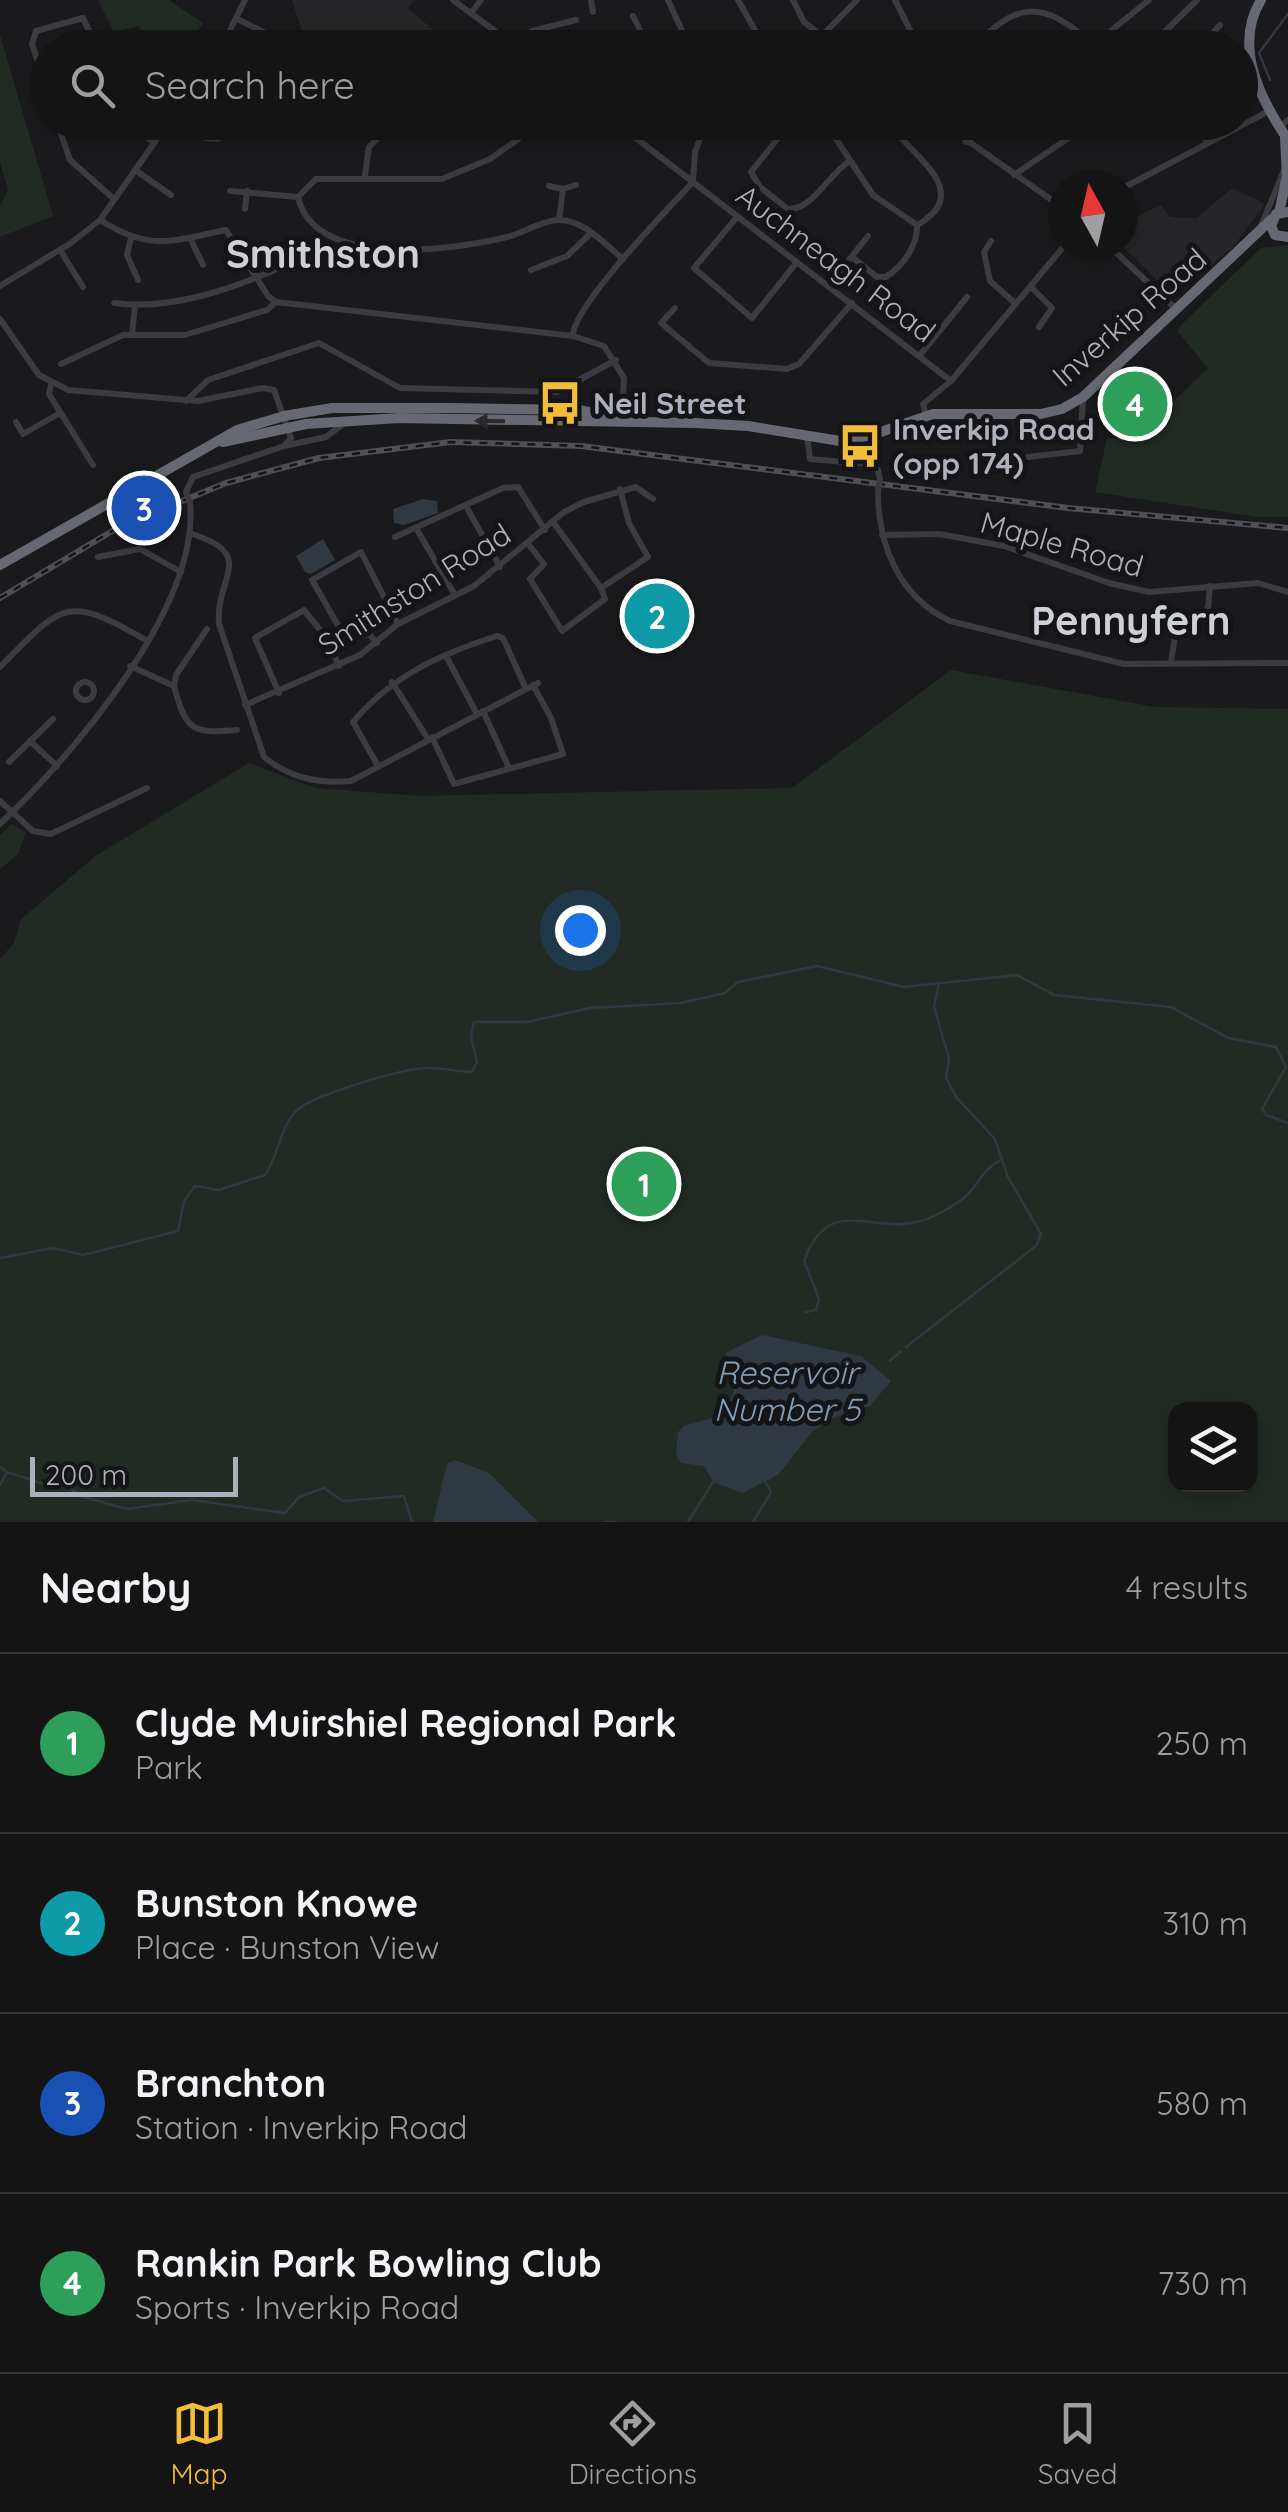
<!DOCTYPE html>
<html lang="en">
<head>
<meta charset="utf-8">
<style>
	:root { --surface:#141415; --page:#1d1d1e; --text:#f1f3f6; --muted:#9d9ea0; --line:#333334; --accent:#f3bd3c }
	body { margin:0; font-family:Quicksand,sans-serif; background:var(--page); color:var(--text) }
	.controls { position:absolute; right:30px; bottom:30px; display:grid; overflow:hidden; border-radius:20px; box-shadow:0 5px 15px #0003 }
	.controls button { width:90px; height:90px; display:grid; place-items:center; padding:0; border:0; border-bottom:2px solid var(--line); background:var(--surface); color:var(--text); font:50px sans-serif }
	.compass { position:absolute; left:1048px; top:170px; width:90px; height:90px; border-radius:50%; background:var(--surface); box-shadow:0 5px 15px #0003; rotate:352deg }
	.scale { position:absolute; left:30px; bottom:25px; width:208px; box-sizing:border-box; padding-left:10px; border:5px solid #adb1bc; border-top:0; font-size:28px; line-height:35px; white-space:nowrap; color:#adb1bc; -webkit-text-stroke:8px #151517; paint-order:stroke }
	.you { position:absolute; left:580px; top:930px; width:35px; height:35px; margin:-25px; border:8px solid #fff; border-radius:50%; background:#1a73e8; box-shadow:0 0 0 15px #1a73e833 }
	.badge { display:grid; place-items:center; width:65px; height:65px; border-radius:50%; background:var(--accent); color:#fff; font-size:32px; font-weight:700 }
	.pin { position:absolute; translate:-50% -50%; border:5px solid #fff; box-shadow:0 2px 10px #0006 }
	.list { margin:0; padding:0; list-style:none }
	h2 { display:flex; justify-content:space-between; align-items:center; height:130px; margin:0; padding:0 40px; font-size:42px }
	h2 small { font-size:32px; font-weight:400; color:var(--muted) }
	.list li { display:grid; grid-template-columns:65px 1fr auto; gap:30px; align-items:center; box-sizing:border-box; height:180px; padding:0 40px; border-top:2px solid var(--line) }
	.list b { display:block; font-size:38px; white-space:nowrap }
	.list p { margin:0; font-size:32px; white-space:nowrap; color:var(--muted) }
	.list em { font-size:32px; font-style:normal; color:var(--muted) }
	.icon { flex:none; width:55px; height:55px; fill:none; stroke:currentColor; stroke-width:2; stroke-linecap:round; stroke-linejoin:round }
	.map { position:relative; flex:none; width:1288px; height:1522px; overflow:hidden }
	.search { position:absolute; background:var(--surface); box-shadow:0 5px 15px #0003; left:30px; right:30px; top:30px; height:110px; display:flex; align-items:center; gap:25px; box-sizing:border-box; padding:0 35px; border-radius:55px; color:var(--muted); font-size:38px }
	.sheet { height:850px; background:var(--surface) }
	nav { display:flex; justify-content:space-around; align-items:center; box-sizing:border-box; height:140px; border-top:2px solid var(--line); background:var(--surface); font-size:28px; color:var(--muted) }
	nav a { display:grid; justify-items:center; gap:5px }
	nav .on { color:var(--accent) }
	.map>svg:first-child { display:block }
</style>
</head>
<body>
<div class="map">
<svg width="1288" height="1522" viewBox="0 0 1288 1522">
	<rect width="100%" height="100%" fill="#1a1a1c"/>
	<g fill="#262629">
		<polygon points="292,0 414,0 408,9 455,47 307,47"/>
		<polygon points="1232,188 1265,204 1233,247 1185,288 1167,290 1121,245 1123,223 1161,205 1170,217 1197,218"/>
	</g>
	<g fill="#222b23" fill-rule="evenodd">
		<polygon points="98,0 169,0 203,23 186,47 145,47 139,26 114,32"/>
		<polygon points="0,35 53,216 0,237 0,206 8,190 0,162"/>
		<polygon points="1288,245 1288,517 1257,517 1095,492 1107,439 1138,436 1208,368 1177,331 1181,325 1261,248"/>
		<polygon points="1135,375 1164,405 1134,433 1106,402"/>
		<path d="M951,670L1155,707L1288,709V1522H0V959L14,943L21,919L97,855L249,763L316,788L420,796L792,788ZM1176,1410H1250V1484H1176Z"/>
		<polygon points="12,824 26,833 18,854 0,869 0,835"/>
	</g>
	<g fill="#303841">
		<polygon points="423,499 437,501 438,513 404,525 394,523 393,509"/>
		<polygon points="323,539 335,560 311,574 305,572 296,556"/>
		<polygon points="762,1335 861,1356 891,1381 870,1406 830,1419 812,1432 778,1475 742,1493 713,1482 704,1466 681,1463 676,1454 678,1432 685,1425 720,1416 733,1394 737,1371 725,1353"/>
		<polygon points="455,1460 489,1473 538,1522 433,1522 447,1463"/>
	</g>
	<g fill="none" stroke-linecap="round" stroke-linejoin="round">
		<g stroke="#303841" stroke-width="2.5">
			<polyline points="1270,80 1259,53 1288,14"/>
			<path d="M0,1258L53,1248L83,1255L178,1231L184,1201L195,1186L219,1190L265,1175C278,1157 280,1129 295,1112C309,1096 403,1068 426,1068C441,1067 456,1072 472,1072L477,1062L471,1037L474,1022H527L590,1008L681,1003L725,993L738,982L817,966L904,987L1017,975L1054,995L1171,1007L1228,1038L1276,1047L1286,1067L1262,1109L1266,1115L1288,1123"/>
			<path d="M806,1312L816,1310L819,1299L804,1261C832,1185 878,1245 936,1215C946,1210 961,1202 969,1193C980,1181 985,1167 1001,1160"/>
			<polyline points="906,1347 1036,1246 1041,1234 1008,1177 995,1139 957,1098 946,1078 949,1058 934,1007 939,983"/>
			<polyline points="890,1361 901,1351"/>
			<polyline points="0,1467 7,1472 0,1485"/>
			<polyline points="7,1472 53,1487 68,1486 80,1496 127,1509 192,1500 285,1513 299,1497 324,1488 343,1501 404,1496 412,1522"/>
			<polyline points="605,1522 616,1522"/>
			<polyline points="688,1522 713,1482"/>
			<polyline points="753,1522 771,1492 764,1480"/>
		</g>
		<g stroke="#3b3c41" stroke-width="6">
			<polyline points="453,0 518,48"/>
			<polyline points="591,0 593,12"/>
			<polyline points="668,0 690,48"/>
			<polyline points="738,0 765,48"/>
			<polyline points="793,0 804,22 837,48"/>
			<polyline points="895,0 919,48"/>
			<polyline points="471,13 481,0"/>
			<polyline points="633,16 649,48"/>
			<polyline points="237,19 270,35 280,48"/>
			<polyline points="516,46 532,31 576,20"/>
			<polyline points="1091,47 1149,0"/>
			<polyline points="221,48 245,0"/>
			<polyline points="810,48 857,0"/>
			<path d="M973,48C1017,0 1044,0 1093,45"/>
			<polyline points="1148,48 1197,0"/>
			<polyline points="1198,48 1220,25"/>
			<polyline points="48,93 32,44 36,31 83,18 97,48"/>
			<polyline points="57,122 70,160 114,199"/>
			<polyline points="127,122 154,143"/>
			<path d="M176,122C199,138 220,150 239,122"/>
			<polyline points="531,122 532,132 539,134 545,122"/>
			<polyline points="615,122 951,381"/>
			<path d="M791,122L751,172L760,187L788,209C813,210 829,173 850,161"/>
			<path d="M825,122L873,195L917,225C978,191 906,152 888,122"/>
			<polyline points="941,122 1063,208"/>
			<polyline points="1197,122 1207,142"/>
			<polyline points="1280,126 1288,120"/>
			<path d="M531,130L490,159L442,179H316L298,197C315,270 454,250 507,237C524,233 540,221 558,220C583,219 605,244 623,259"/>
			<polyline points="966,142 992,122"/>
			<polyline points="135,170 171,195"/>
			<polyline points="365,175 369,147 394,122"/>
			<polyline points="1014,175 1092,122"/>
			<polyline points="693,181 695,152 706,122"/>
			<polyline points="549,186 563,189 576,185"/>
			<polyline points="1123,188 1271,110"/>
			<polyline points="230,191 298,197"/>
			<polyline points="245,209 247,191"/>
			<polyline points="737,217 694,268 752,318 797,262"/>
			<path d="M100,220C151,252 171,241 226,230L268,296L276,302"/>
			<polyline points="559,220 563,189"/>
			<polyline points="1261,226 1285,168"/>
			<polyline points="131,238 127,255 138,280"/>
			<polyline points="191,240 203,265"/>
			<polyline points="991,241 984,252 990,281 1016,304"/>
			<polyline points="1108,245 1176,309"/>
			<polyline points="60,250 83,287"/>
			<path d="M852,257L877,277H886C903,266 918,245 917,225"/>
			<polyline points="531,270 567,256 591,233"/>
			<polyline points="834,279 868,236"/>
			<polyline points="0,286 71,243 100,220 169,122"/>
			<polyline points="1031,287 1052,308 1039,327"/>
			<path d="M114,303C172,311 235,288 288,264"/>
			<polyline points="675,308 661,323 709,363 787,369 799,364 852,303"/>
			<polyline points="0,319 39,375 68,390 198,401 263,388 274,390 291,438 284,446 193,477 186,492"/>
			<polyline points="132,334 135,306"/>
			<path d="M573,336C572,307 669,208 692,183"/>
			<polyline points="920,355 967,297"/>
			<polyline points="61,364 123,335 185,335 267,310 276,302 573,336 604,346 624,378 622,420"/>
			<polyline points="51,385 49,394 93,465"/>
			<polyline points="186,401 208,380 319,343 400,388 557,392 616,360"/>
			<polyline points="926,415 923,404 951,381 1065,245"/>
			<polyline points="16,422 23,434 60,413"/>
			<polyline points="807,435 810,459 868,464 878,470 880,479"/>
			<polyline points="284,446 326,437 343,424"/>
			<polyline points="1028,457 1080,451 1083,398"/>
			<path d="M878,492C878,545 899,597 950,621L1124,664L1288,663"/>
			<polyline points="466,506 500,567"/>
			<polyline points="553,522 601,588"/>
			<polyline points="416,528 455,595"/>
			<path d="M192,534C258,555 215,577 219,624L264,757C290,778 318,784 351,781L538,683"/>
			<polyline points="882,535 939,534 1004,546 1109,583 1149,592 1258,583 1288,592"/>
			<polyline points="395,537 503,488 518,487 545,530"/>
			<polyline points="529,545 544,564 530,579 562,631 605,599 601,588 648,557 629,523 620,489"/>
			<polyline points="98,557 140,549 181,572"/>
			<polyline points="377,643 369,634 347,641 312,580 361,552 398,624"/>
			<polyline points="446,656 477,714"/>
			<polyline points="1171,663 1175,636 1208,608 1210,586"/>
			<polyline points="130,666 174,686"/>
			<path d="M0,667C63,603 66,594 146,640"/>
			<polyline points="392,682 428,739"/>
			<circle cx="85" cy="691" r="9"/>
			<path d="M174,686C186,730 191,734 237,730"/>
			<polyline points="174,686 176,675 207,629"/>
			<polyline points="279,693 255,638 304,610 325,636 339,666"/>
			<polyline points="245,705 360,655 398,624 474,586 564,512 584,502 636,487 653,499"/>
			<polyline points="483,711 509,768"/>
			<polyline points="432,737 454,784 563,754 551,718 533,685"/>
			<polyline points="30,741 57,766"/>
			<polyline points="9,762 53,719"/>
			<path d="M378,766L353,722C392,676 440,654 497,636L503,638L526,689"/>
			<polyline points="0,801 33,831 51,834 147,788"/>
			<path d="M0,824C72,756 200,607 190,503"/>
		</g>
		<g stroke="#676972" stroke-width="10">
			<path d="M1261,0C1233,46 1260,99 1288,140"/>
			<polyline points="1288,212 1276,214 1271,226 1275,235 1288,237"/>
			<polyline points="1279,213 1287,176 1285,138"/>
			<polyline points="223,442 306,424 399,418 695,423 748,426 840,441 872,435 933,414 1041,414 1062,409 1083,397 1272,219"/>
			<polyline points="0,565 237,430 284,416 332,408 451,408 579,410 617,418"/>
		</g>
		<g stroke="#4e5056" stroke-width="6">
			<polyline id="rail" points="0,598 119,527 226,483 319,458 451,442 581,446 1068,508 1288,528"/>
		</g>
		<use href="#rail" stroke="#151517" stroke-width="2.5" stroke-dasharray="8" stroke-linecap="butt"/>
		<g stroke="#3b3c41" stroke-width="6">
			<polyline points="186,492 190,503"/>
			<polyline points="878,492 880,479"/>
		</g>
	</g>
	<defs><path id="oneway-solid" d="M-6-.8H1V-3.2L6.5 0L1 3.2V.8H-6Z" transform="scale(2.5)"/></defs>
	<use fill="#2a2a2e" href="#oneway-solid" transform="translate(490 421) rotate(-179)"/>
	<defs>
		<g id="bus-bare" transform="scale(3.45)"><path d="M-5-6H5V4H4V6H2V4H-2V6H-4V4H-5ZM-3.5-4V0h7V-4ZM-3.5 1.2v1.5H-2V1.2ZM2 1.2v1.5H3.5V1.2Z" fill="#f3bd3c" stroke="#151517" stroke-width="2.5" paint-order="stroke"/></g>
	</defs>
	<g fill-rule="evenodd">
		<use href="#bus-bare" x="560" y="403"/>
		<use href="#bus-bare" x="860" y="446"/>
	</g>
	<g text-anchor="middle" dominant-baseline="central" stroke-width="10" stroke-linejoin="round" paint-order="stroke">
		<g font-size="30" fill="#adb1bc" stroke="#151517">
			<text transform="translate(836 263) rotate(37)">Auchneagh Road</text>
			<text transform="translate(1129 317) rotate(-41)">Inverkip Road</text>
			<text transform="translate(1062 544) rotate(16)">Maple Road</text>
			<text transform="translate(414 589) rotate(-32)">Smithston Road</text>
		</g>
		<g font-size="30" font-weight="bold" fill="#adb1bc" stroke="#151517" text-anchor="start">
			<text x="593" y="403">Neil Street</text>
			<text x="893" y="429">Inverkip Road<tspan x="893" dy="34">(opp 174)</tspan></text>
		</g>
		<g font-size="32" font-style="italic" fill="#849db6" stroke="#151517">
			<text x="787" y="1372">Reservoir<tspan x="787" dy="37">Number 5</tspan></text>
		</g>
		<g font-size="40" font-weight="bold" fill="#ced0d8" stroke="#151517">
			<text x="323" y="253">Smithston</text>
			<text x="1131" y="620">Pennyfern</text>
		</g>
	</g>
</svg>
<div class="controls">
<button><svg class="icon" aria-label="layers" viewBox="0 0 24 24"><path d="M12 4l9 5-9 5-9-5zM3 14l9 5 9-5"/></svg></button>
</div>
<svg class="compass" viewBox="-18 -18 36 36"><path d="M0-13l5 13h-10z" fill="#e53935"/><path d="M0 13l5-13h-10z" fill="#9d9ea0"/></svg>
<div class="scale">200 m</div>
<div class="you"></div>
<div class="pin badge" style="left:644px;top:1184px;background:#2e9e5b">1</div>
<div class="pin badge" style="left:657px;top:616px;background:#0f9aa8">2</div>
<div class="pin badge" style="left:144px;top:508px;background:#1a4fb4">3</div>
<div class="pin badge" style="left:1135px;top:404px;background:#2e9e5b">4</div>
<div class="search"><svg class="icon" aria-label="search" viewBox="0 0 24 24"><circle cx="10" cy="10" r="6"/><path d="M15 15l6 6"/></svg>Search here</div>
</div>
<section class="sheet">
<h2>Nearby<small>4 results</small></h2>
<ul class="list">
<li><span class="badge" style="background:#2e9e5b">1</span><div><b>Clyde Muirshiel Regional Park</b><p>Park</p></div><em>250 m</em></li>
<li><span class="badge" style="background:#0f9aa8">2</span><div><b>Bunston Knowe</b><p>Place · Bunston View</p></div><em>310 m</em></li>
<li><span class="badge" style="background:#1a4fb4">3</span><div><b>Branchton</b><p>Station · Inverkip Road</p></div><em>580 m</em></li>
<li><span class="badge" style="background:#2e9e5b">4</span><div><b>Rankin Park Bowling Club</b><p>Sports · Inverkip Road</p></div><em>730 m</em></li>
</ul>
</section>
<nav>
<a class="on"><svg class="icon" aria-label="map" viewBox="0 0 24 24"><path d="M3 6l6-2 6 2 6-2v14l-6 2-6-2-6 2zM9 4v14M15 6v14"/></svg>Map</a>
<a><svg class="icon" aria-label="directions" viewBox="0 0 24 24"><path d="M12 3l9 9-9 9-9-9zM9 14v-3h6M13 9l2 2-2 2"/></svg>Directions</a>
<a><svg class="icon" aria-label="saved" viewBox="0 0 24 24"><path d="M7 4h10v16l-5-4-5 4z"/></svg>Saved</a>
</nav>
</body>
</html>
